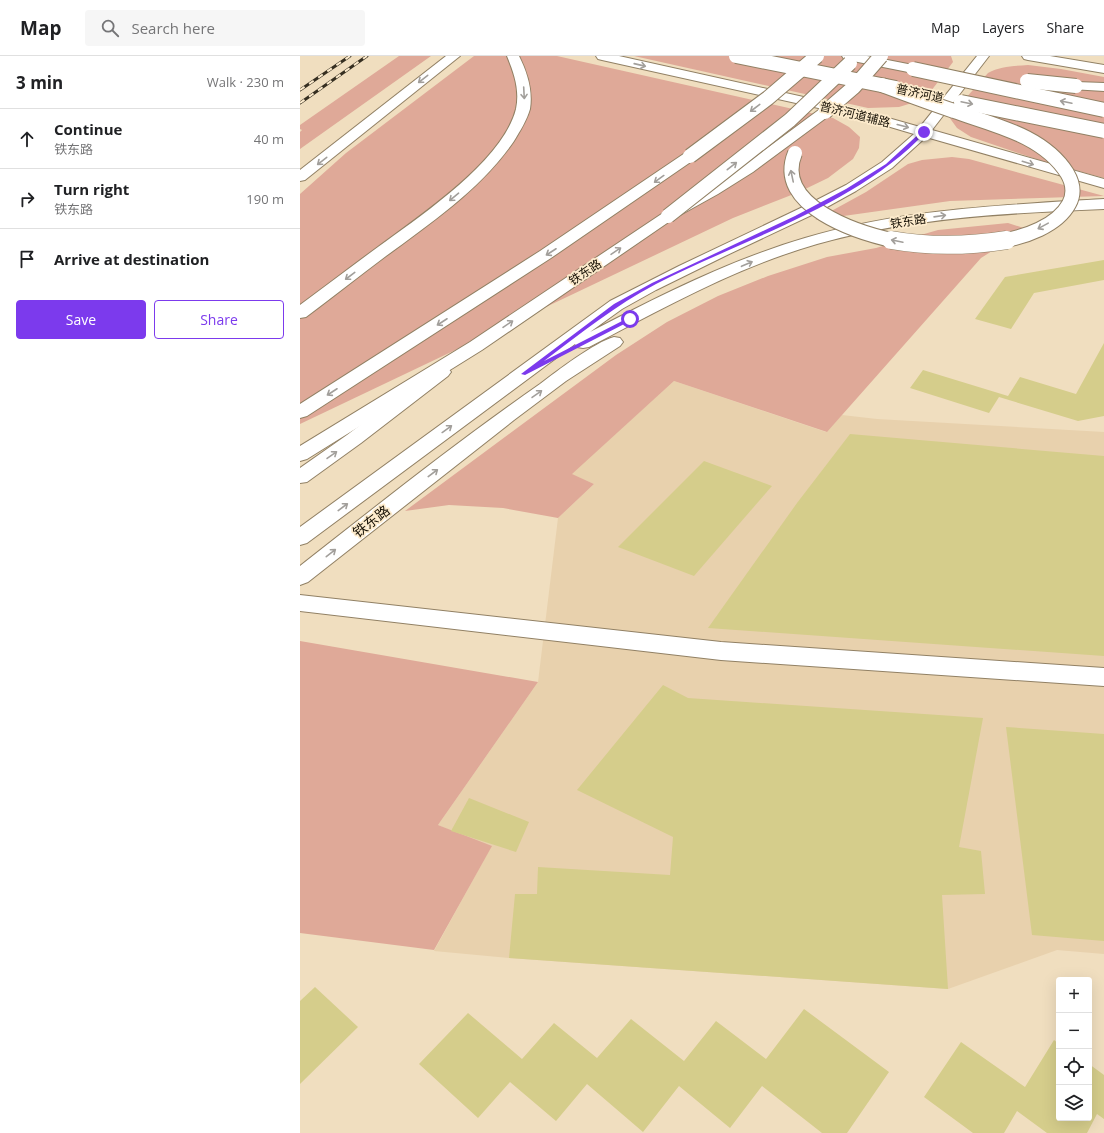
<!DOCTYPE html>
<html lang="en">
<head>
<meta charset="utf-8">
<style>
	:root { --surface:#fff; --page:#f6f6f6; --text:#202124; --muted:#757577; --line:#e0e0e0; --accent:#7c3aed }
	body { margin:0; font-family:"Open Sans","Noto Sans SC",sans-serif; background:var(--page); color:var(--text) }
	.controls { position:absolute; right:12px; bottom:12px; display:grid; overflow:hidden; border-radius:4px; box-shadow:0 4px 16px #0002 }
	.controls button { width:36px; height:36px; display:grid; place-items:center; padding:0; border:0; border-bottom:1px solid var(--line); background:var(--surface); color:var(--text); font:20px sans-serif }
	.stop { position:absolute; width:12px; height:12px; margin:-9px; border:3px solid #7c3aed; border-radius:50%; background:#fff }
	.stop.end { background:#7c3aed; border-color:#fff; box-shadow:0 1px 4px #0008 }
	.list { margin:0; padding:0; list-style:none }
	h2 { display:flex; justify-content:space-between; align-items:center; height:52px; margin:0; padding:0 16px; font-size:17px }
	h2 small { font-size:13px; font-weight:400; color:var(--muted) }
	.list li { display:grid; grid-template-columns:26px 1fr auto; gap:12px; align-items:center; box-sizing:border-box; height:60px; padding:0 16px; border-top:1px solid var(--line) }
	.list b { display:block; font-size:15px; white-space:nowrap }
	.list p { margin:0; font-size:13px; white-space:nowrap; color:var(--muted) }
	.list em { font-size:13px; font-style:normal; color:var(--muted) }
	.actions { display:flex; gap:8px; padding:12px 16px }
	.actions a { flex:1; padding:9px 0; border:1px solid var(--accent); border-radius:4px; text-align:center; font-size:14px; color:var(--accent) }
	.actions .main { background:var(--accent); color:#fff }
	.icon { flex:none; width:22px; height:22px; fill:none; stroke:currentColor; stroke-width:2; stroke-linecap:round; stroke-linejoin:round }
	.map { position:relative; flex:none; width:804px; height:1077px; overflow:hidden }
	header { display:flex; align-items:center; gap:24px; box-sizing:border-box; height:56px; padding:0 20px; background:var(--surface); border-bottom:1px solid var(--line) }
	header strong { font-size:19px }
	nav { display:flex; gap:22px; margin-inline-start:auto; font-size:14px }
	.search { width:280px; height:36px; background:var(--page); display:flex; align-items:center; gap:10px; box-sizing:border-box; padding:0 14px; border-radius:4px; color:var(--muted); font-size:15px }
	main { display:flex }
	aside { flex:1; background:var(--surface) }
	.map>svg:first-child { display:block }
</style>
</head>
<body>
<header>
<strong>Map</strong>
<div class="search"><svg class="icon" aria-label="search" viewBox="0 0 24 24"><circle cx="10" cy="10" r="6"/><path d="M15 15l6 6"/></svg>Search here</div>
<nav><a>Map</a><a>Layers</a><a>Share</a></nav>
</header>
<main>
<aside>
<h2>3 min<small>Walk · 230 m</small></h2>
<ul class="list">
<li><svg class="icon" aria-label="ahead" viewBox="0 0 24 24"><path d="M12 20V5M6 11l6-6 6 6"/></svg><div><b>Continue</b><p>铁东路</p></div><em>40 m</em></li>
<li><svg class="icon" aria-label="right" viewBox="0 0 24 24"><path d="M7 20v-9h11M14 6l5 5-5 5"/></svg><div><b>Turn right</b><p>铁东路</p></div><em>190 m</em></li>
<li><svg class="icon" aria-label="arrive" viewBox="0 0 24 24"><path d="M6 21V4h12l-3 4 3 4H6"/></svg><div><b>Arrive at destination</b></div></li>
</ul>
<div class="actions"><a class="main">Save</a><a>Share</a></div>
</aside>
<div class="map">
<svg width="804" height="1077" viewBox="0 0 804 1077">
	<rect width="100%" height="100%" fill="#f0debf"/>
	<polygon fill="#e8d1ad" points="374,325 526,376 542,359 577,363 804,376 804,898 757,894 648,933 209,902 134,895 191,791 138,769 238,626 258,462 294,428 271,418"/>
	<g fill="#dfa998">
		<polygon points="99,0 131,0 0,93 0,76 2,74 0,73 0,69"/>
		<polygon points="174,0 257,0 533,62 549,71 560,81 559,92 553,103 528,122 499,136 433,162 0,368 0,138 46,97"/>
		<polygon points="334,0 651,0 653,6 625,43 599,51 568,52"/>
		<path d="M728,9L761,13L804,21V122L742,105L671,81L657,72L649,61L688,17C700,10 714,10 728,9Z"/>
		<polygon points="652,101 669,103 804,140 650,145 515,164 566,136 608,108 622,104"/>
		<polygon points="708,167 727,173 681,202 527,376 374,325 272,418 294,428 258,462 203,452 149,449 105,455 316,299 367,266 418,240 468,220 527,201 576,192 638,174"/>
		<polygon points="0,585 238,626 138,769 192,790 134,894 0,877"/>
	</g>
	<g fill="#d5cd8b">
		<polygon points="804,204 804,224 734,237 711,273 675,263 705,221"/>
		<polygon points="804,287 804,360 778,365 699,341 689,357 610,332 623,314 708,340 720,321 776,338"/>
		<polygon points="550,378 804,400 804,600 408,572 497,447"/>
		<polygon points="404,405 472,430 394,520 318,491"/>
		<polygon points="363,629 388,642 683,662 659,791 681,795 685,838 642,839 648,933 209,902 215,838 237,838 238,811 370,819 373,781 277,734"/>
		<polygon points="706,671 804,678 804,885 732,879"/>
		<polygon points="169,742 229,766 216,796 151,775"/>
		<polygon points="15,931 58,971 0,1028 0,945"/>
		<polygon points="504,953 589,1016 547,1077 522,1077 462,1030 430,1072 379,1030 343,1076 287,1028 256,1065 210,1026 178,1062 119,1008 168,957 222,1003 254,967 297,1002 331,963 384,1005 416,965 466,1003"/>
		<polygon points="754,984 759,988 759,1062 789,1062 789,1008 804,1019 804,1063 797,1058 787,1077 747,1077 717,1055 704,1077 673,1077 624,1041 661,986 725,1031"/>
	</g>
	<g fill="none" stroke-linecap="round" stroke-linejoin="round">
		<g stroke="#918064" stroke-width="2">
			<g id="minor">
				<polygon points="146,0 160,0 5,124 0,125 0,114"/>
				<path d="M296,0H319L553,52L620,71L677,0H689L632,74L804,123V132L626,81L592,112L556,135L518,156L425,200L356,234L322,253L290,276C359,240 430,204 505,182C602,153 704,149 804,143V153C708,157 610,162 517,188C437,211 363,252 289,291L283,292L277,291L275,288L7,487L0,489V471L310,245L379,210L507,149L546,129L582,106L614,78L550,59L302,4L298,3Z"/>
				<polygon points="722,0 750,0 804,9 804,17 728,4 724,3"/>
				<path d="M314,281L320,282L323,286L320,290L266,325L214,364L8,526L0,529V510C79,448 158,385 240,328C257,315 295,286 314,281Z"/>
				<polygon points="0,539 421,586 804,612 804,630 421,604 0,555"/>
			</g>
		</g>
		<g stroke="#918064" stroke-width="2">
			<polygon id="major" points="142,311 148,312 151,316 148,320 61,387 7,426 0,427 0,412 47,379 136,312"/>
		</g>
		<g stroke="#918064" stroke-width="2">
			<g id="highway">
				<path d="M207,0H219C227,16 233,34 230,53C227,64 220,75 214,85C181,133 132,166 86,200C59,220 33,241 6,261L0,262V249C26,230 52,210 78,191C120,160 203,105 216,53C220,34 214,17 207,0Z"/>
				<polygon points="542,0 567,0 613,9 618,10 619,13 618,16 613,17 548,4 544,3"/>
				<polygon points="776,26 804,27 804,35 771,33 769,30 771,27"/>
				<polygon points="525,52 530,53 532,56 530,59 453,116 418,138 373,163 182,294 7,403 0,405 0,390 170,286 363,157 408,132 443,110 520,53"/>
				<polygon points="390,96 395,97 397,100 395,103 251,202 7,360 0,362 0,348 240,195 385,97"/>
			</g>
		</g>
		<use href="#minor" fill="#fff" fill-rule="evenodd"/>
		<use href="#major" fill="#fff" fill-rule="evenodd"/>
		<use href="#highway" fill="#fff" fill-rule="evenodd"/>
		<g stroke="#362f21" stroke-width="3">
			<g id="rail">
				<polyline points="0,34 50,0"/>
				<polyline points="0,47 67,0"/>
			</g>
		</g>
		<use href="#rail" stroke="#fdebcc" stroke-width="2" stroke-dasharray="5.5" stroke-linecap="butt"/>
		<g stroke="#918064" stroke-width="16" stroke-linecap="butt">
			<g id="highway-bridge-far1">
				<polyline points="436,0 596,32"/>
				<polyline points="613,13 804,54"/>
				<polyline points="727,25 776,30"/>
				<path d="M582,29C606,38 630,47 654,55C693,69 743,79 767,117C773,127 775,137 769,148C757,170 725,181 701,185"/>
				<polyline points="661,46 804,75"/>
				<polyline points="525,56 554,31 581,0"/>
				<path d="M495,97C473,150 558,177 596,185"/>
				<polyline points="390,100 468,42 517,0"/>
				<polyline points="368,160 490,64 550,7"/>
			</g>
		</g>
		<g stroke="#918064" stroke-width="19" stroke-linecap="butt">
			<path id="highway-bridge" d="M591,184C630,191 669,190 707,184"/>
		</g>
		<use href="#highway-bridge-far1" stroke="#fff" stroke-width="14"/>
		<use href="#highway-bridge" stroke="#fff" stroke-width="18"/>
	</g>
	<defs><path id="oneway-shaft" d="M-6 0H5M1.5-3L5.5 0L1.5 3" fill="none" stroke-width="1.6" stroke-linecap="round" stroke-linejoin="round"/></defs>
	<g stroke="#a29f9b">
		<use href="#oneway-shaft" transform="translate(340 9) rotate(13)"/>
		<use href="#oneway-shaft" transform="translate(123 23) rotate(142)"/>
		<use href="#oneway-shaft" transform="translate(224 37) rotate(87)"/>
		<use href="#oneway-shaft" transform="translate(766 46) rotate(-168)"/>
		<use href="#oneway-shaft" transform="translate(667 47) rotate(12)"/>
		<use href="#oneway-shaft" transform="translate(455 52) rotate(143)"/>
		<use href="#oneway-shaft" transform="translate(603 70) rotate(15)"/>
		<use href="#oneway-shaft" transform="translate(22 105) rotate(142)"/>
		<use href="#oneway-shaft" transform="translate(728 107) rotate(17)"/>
		<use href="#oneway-shaft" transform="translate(432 110) rotate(-38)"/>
		<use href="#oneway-shaft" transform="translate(492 120) rotate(-102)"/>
		<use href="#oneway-shaft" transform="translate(359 123) rotate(144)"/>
		<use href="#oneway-shaft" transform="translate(154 141) rotate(140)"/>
		<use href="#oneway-shaft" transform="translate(640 160) rotate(-8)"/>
		<use href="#oneway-shaft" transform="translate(743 170) rotate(151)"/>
		<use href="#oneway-shaft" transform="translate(597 185) rotate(-168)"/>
		<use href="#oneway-shaft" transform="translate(316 195) rotate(-34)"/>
		<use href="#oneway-shaft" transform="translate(251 196) rotate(147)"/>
		<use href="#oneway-shaft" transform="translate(447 208) rotate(-23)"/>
		<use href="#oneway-shaft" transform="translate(50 220) rotate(143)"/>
		<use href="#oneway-shaft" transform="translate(142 266) rotate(147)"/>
		<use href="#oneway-shaft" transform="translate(208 268) rotate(-34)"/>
		<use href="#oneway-shaft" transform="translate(32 336) rotate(147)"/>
		<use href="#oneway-shaft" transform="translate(237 338) rotate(-35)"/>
		<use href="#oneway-shaft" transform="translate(147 373) rotate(-36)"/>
		<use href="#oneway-shaft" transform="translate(32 399) rotate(-35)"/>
		<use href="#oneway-shaft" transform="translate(133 417) rotate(-37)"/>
		<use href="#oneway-shaft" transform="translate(43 451) rotate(-37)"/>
		<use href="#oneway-shaft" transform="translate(31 497) rotate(-38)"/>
	</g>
	<path fill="#7c3aed" d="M622,75L626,76C557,149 444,183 356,228C316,249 280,278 244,305L328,262H332V264L225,319L221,318L314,248L352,227L495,160L546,133L586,108Z"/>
	<g text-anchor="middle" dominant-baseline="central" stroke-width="3.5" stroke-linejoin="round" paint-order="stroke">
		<g font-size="12" fill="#161005" stroke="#fdebcc">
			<text transform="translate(620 37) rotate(12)">普济河道</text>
			<text transform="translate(555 58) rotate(14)">普济河道辅路</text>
			<text transform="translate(608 165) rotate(-9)">铁东路</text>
			<text transform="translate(285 216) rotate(-34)">铁东路</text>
		</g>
		<g font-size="14" fill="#161005" stroke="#fdebcc">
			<text transform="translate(71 465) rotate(-38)">铁东路</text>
		</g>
	</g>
</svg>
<div class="controls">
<button>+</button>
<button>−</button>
<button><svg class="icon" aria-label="locate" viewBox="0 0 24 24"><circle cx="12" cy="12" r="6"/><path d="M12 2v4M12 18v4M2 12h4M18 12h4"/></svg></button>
<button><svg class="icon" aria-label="layers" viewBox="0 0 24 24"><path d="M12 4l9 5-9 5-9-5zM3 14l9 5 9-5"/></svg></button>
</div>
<div class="stop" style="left:330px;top:263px"></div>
<div class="stop end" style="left:624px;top:76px"></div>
</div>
</main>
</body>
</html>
